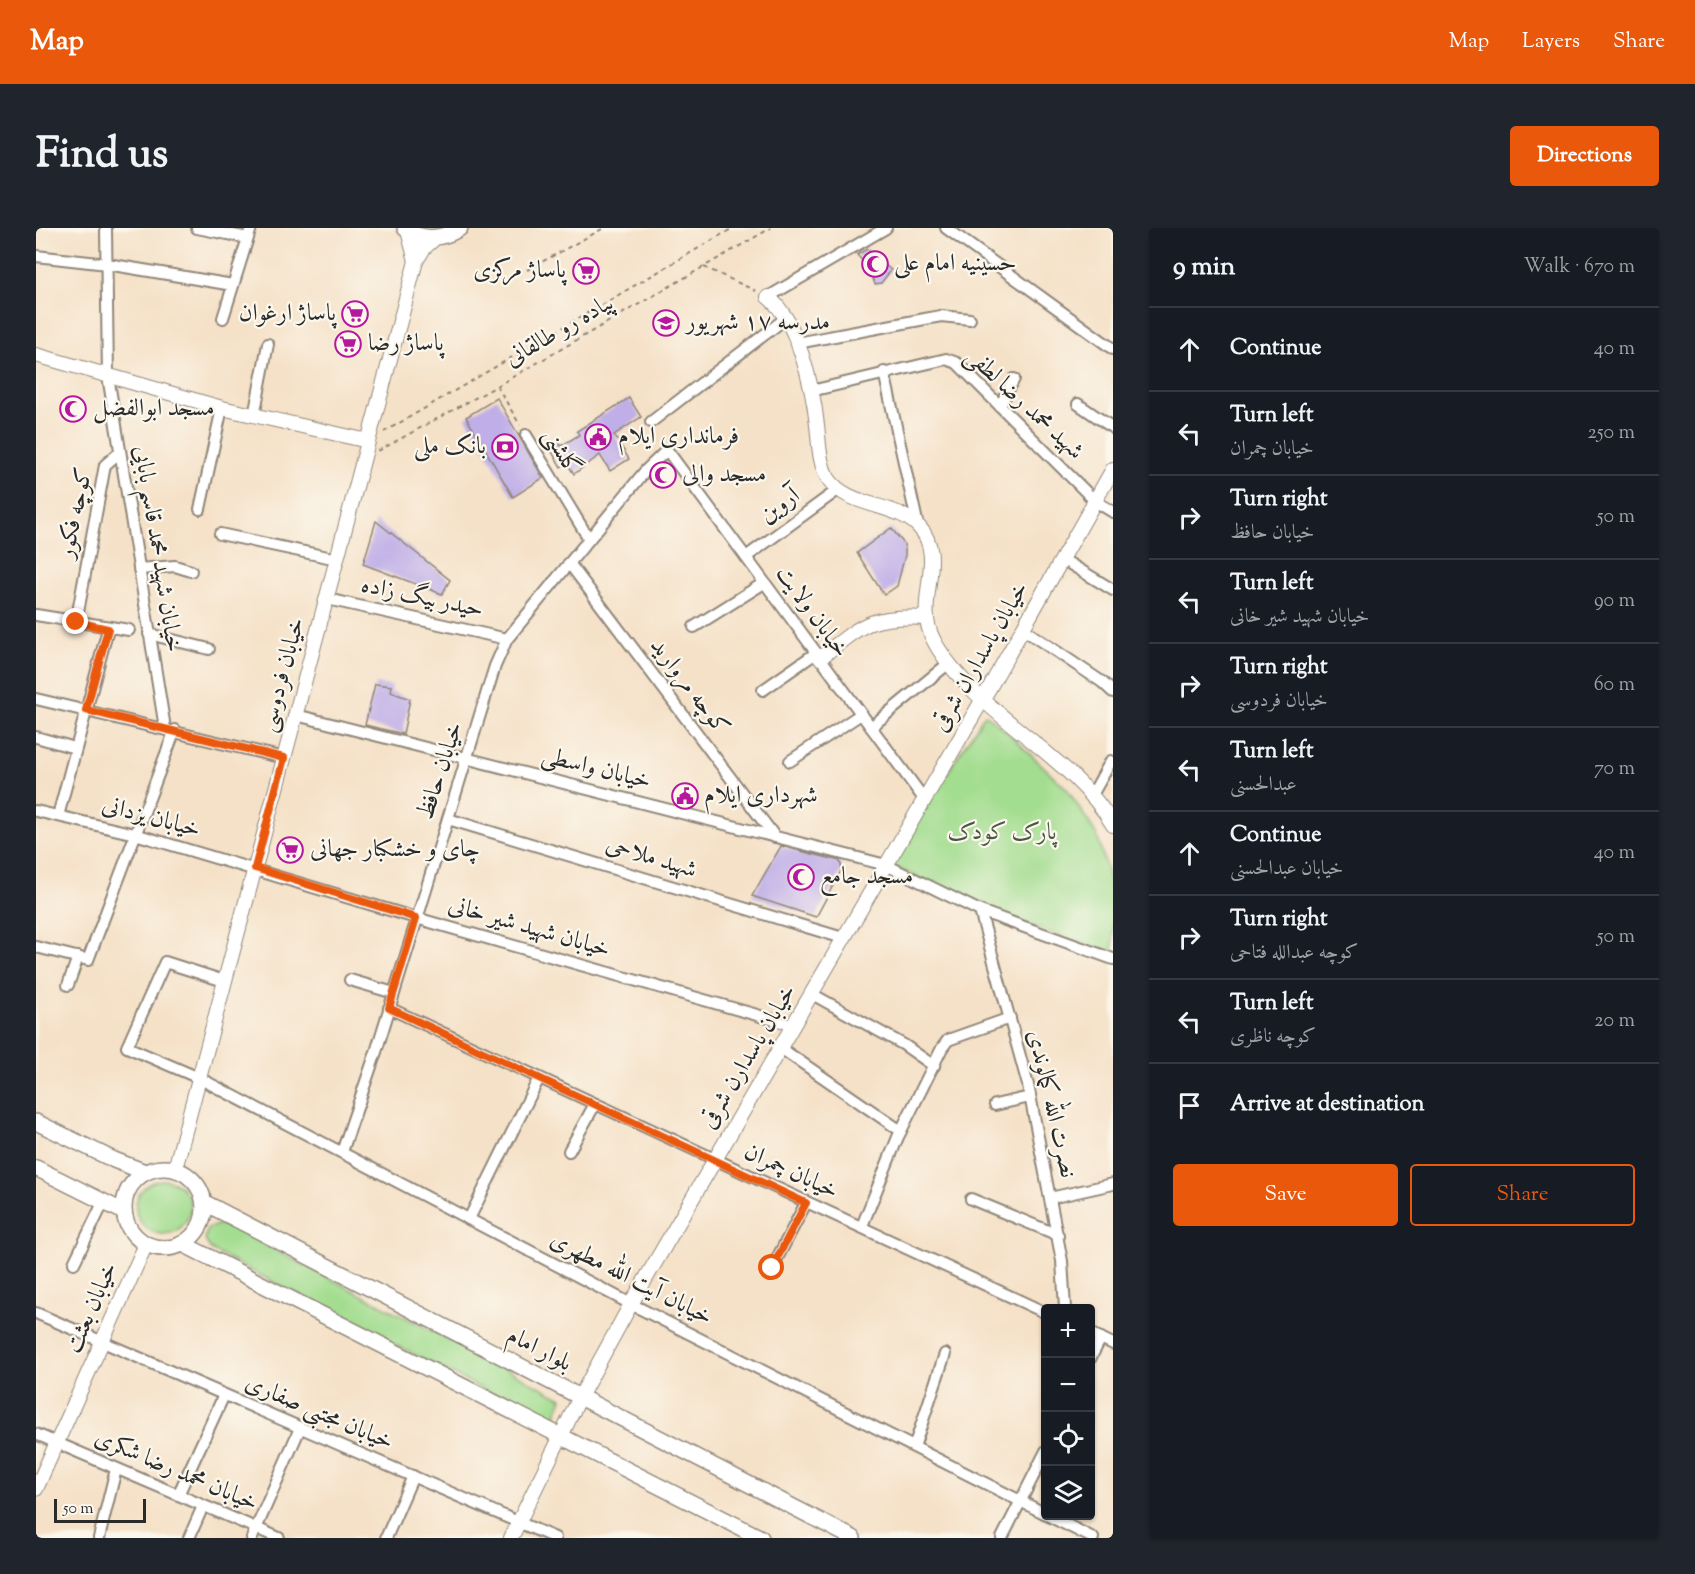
<!DOCTYPE html>
<html lang="en">
<head>
<meta charset="utf-8">
<style>
	:root { --surface:#171b24; --page:#20242c; --text:#f1f3f6; --muted:#9ea1a6; --line:#363941; --accent:#ea580c }
	body { margin:0; font-family:"Sorts Mill Goudy",Amiri,serif; background:var(--page); color:var(--text) }
	.controls { position:absolute; right:18px; bottom:18px; display:grid; overflow:hidden; border-radius:6px; box-shadow:0 2px 4px #0004 }
	.controls button { width:54px; height:54px; display:grid; place-items:center; padding:0; border:0; border-bottom:2px solid var(--line); background:var(--surface); color:var(--text); font:30px sans-serif }
	.scale { position:absolute; left:18px; bottom:15px; width:92px; box-sizing:border-box; padding-left:6px; border:3px solid #2b2b2b; border-top:0; font-size:16px; line-height:21px; white-space:nowrap; color:#2b2b2b; -webkit-text-stroke:4px #fbf7ec; paint-order:stroke }
	.stop { position:absolute; width:18px; height:18px; margin:-14px; border:4px solid #ea580c; border-radius:50%; background:#fff }
	.stop.end { background:#ea580c; border-color:#fff; box-shadow:0 2px 6px #0008 }
	.list { margin:0; padding:0; list-style:none }
	h2 { display:flex; justify-content:space-between; align-items:center; height:78px; margin:0; padding:0 24px; font-size:26px }
	h2 small { font-size:20px; font-weight:400; color:var(--muted) }
	.list li { display:grid; grid-template-columns:39px 1fr auto; gap:18px; align-items:center; box-sizing:border-box; height:84px; padding:0 24px; border-top:2px solid var(--line) }
	.list b { display:block; font-size:22px; white-space:nowrap }
	.list p { margin:0; font-size:20px; white-space:nowrap; color:var(--muted) }
	.list em { font-size:20px; font-style:normal; color:var(--muted) }
	.actions { display:flex; gap:12px; padding:18px 24px }
	.actions a { flex:1; padding:14px 0; border:2px solid var(--accent); border-radius:6px; text-align:center; font-size:21px; color:var(--accent) }
	.actions .main { background:var(--accent); color:#fff }
	.icon { flex:none; width:33px; height:33px; fill:none; stroke:currentColor; stroke-width:2; stroke-linecap:round; stroke-linejoin:round }
	.map { position:relative; flex:none; width:1077px; height:1310px; overflow:hidden; border-radius:6px }
	header { display:flex; align-items:center; gap:36px; box-sizing:border-box; height:84px; padding:0 30px; background:var(--accent); color:#fff }
	header strong { font-size:28px }
	nav { display:flex; gap:33px; margin-inline-start:auto; font-size:21px }
	.intro { display:flex; align-items:center; justify-content:space-between; box-sizing:border-box; height:144px; padding:0 36px }
	h1 { margin:0; font-size:42px }
	.button { padding:15px 27px; border-radius:6px; background:var(--accent); color:#fff; font-size:21px; font-weight:700 }
	main { display:flex; gap:36px; padding:0 36px }
	aside { flex:1; background:var(--surface); border-radius:6px; box-shadow:0 2px 4px #0004 }
	.map>svg:first-child { display:block }
</style>
</head>
<body>
<header>
<strong>Map</strong>
<nav><a>Map</a><a>Layers</a><a>Share</a></nav>
</header>
<div class="intro"><h1>Find us</h1><a class="button">Directions</a></div>
<main>
<div class="map">
<svg width="1077" height="1310" viewBox="0 0 1077 1310">
	<rect width="100%" height="100%" fill="#fbf7ec"/>
	<filter id="ink" filterUnits="userSpaceOnUse"><feTurbulence type="fractalNoise" baseFrequency=".0167" numOctaves="2"/><feDisplacementMap in="SourceGraphic" scale="12" xChannelSelector="R" yChannelSelector="G"/><feConvolveMatrix kernelMatrix="1 2 1 2 8 2 1 2 1" color-interpolation-filters="sRGB"/></filter>
	<filter id="wash" filterUnits="userSpaceOnUse"><feTurbulence type="fractalNoise" baseFrequency=".008" numOctaves="4" result="noise"/><feDisplacementMap in="SourceGraphic" scale="24" xChannelSelector="R" yChannelSelector="G"/><feGaussianBlur stdDeviation="1.35" result="paint"/><feColorMatrix in="noise" values="0 0 0 0 0 0 0 0 0 0 0 0 0 0 0 0 0 1.4 0 .05"/><feComposite in="paint" operator="in"/></filter>
	<g filter="url(#wash)">
		<rect width="100%" height="100%" fill="#f5e1c7"/>
		<g fill="#a3dd8f" stroke="#67845d" stroke-width="1.5">
			<polygon points="949,486 970,503 1031,561 1061,607 1077,665 1077,727 945,680 853,636"/>
			<circle cx="127" cy="979" r="27"/>
			<polygon points="186,995 526,1170 517,1195 514,1196 175,1022 169,1012 171,1001"/>
		</g>
		<g id="blocks">
			<g fill="#bfaee7">
				<polygon points="831,21 855,42 845,55 839,56 832,39 821,27"/>
				<polygon points="461,170 507,250 477,269 430,189"/>
				<polygon points="593,170 605,189 578,207 593,231 574,243 564,227 538,246 531,235 525,239 513,219 522,213 525,218 543,207 541,203"/>
				<polygon points="340,293 414,352 406,366 327,336"/>
				<polygon points="855,300 869,317 869,327 861,358 848,367 821,325"/>
				<polygon points="339,456 356,458 355,464 374,471 367,506 329,497"/>
				<polygon points="745,618 804,633 806,641 780,689 716,668"/>
			</g>
		</g>
	</g>
	<g filter="url(#ink)">
		<use href="#blocks" fill-opacity="0" stroke="#908679" stroke-width="1.5"/>
		<g fill="none" stroke-linecap="round" stroke-linejoin="round">
			<g stroke="#908679" stroke-width="14">
				<g id="minor">
					<polyline points="70,0 72,148 129,500"/>
					<polyline points="161,0 212,10"/>
					<polyline points="910,0 1077,121"/>
					<polyline points="0,28 71,36 197,57"/>
					<polyline points="732,69 850,0"/>
					<polyline points="187,90 215,0"/>
					<polyline points="761,115 905,88 934,91"/>
					<polyline points="848,144 882,298"/>
					<polyline points="775,163 910,131 921,135 1059,273 1077,284"/>
					<polyline points="1042,176 1077,200"/>
					<polyline points="964,178 978,151"/>
					<polyline points="218,188 232,116"/>
					<polyline points="615,194 750,90"/>
					<polyline points="490,207 553,311"/>
					<polyline points="164,281 186,180"/>
					<polyline points="184,306 301,331"/>
					<polyline points="710,329 803,261"/>
					<polyline points="1026,331 1077,362"/>
					<polyline points="533,335 739,609"/>
					<polyline points="103,341 139,338 155,343"/>
					<polyline points="291,371 471,411"/>
					<polyline points="0,387 93,402"/>
					<polyline points="40,395 69,237 84,224"/>
					<polyline points="658,399 728,355"/>
					<polyline points="987,401 1066,454 1077,464"/>
					<polyline points="113,406 173,421"/>
					<polyline points="727,462 780,425"/>
					<polyline points="0,471 248,530"/>
					<polyline points="260,487 850,637 944,683 1077,731"/>
					<polyline points="835,499 913,435"/>
					<polyline points="0,509 39,520"/>
					<polyline points="754,533 825,486"/>
					<polyline points="1056,567 1075,533"/>
					<polyline points="0,583 99,606 380,690 756,797"/>
					<polyline points="22,588 72,401"/>
					<polyline points="412,591 807,710"/>
					<polyline points="944,683 992,857 1026,1033 1029,1080"/>
					<polyline points="0,719 52,732 139,502"/>
					<polyline points="314,752 358,765"/>
					<polyline points="188,753 129,734 91,819 163,850 595,1076 1010,1286"/>
					<polyline points="32,757 42,729"/>
					<polyline points="776,766 868,817 898,838"/>
					<polyline points="353,780 1010,1085"/>
					<polyline points="743,819 865,903"/>
					<polyline points="959,877 994,869"/>
					<polyline points="533,923 559,876"/>
					<polyline points="306,924 340,824 459,438 471,411 610,242 631,222 888,571"/>
					<polyline points="1014,970 1077,956"/>
					<polyline points="935,971 1022,1007"/>
					<polyline points="433,991 503,850"/>
					<polyline points="826,998 862,909 906,820 912,812 974,790"/>
					<polyline points="38,1035 67,975"/>
					<polyline points="736,1040 770,975"/>
					<polyline points="0,1085 519,1310"/>
					<polyline points="1054,1105 1077,1116"/>
					<polyline points="1054,1131 1065,1110"/>
					<polyline points="0,1206 243,1310"/>
					<polyline points="878,1219 909,1126"/>
					<polyline points="142,1267 188,1167"/>
					<polyline points="1013,1288 1057,1310"/>
					<polyline points="63,1310 80,1241"/>
					<polyline points="153,1310 167,1278"/>
					<polyline points="216,1310 264,1200"/>
					<polyline points="350,1310 377,1248"/>
					<polyline points="966,1310 1010,1223"/>
				</g>
			</g>
			<g stroke="#908679" stroke-width="16">
				<g id="tertiary">
					<polyline points="372,3 380,33"/>
					<path d="M732,69C762,92 777,161 781,197C783,214 783,236 792,250C811,280 860,274 883,299C907,324 887,361 891,391C892,401 897,412 902,420C945,489 1037,528 1077,597"/>
					<polyline points="0,127 186,180 332,213"/>
					<path d="M784,430C827,396 833,387 891,390"/>
					<polyline points="139,941 380,33 388,20 399,10"/>
					<polyline points="0,1261 110,1016"/>
					<polyline points="475,1310 544,1169 595,1076 955,457 1077,241"/>
				</g>
			</g>
			<g stroke="#908679" stroke-width="18">
				<g id="secondary">
					<path d="M369,0C385,14 407,11 424,0"/>
					<polyline points="0,894 78,932 109,944"/>
					<circle cx="128" cy="980" r="40"/>
					<polyline points="0,940 88,984"/>
					<polyline points="169,975 817,1310"/>
					<polyline points="147,1016 725,1310"/>
				</g>
			</g>
			<g stroke="#908679" stroke-width="2" stroke-dasharray="4.5 4.5" stroke-linecap="butt">
				<polyline points="668,39 720,63"/>
				<polyline points="491,42 568,0"/>
				<polyline points="461,158 484,197"/>
				<polyline points="348,204 697,0"/>
				<polyline points="342,223 461,158 735,0"/>
			</g>
			<use href="#minor" stroke="#fff" stroke-width="10"/>
			<use href="#tertiary" stroke="#fff" stroke-width="14"/>
			<use href="#secondary" stroke="#fff" stroke-width="15"/>
		</g>
	</g>
	<g fill="none" stroke-linecap="round" stroke-linejoin="round" filter="url(#ink)">
		<polyline stroke="#ea580c" stroke-width="8" points="40,394 72,401 50,482 248,530 219,640 380,690 353,780 770,975 736,1040"/>
	</g>
	<defs>
		<g id="mosque-ring" transform="scale(1.35)"><circle r="9.5" fill="#fbf7ec" stroke="#b5179e" stroke-width="1.5"/><path d="M3.5-4.9A6 6 0 1 0 3.5 4.9A5 5 0 1 1 3.5-4.9Z" fill="#b5179e"/></g>
		<g id="supermarket-ring" transform="scale(1.35)"><circle r="9.5" fill="#fbf7ec" stroke="#b5179e" stroke-width="1.5"/><path d="M-6-5.5h2.5l.6 2H6L4.5 2H-2.5L-4.4-4H-6ZM-1.5 3.2a1.3 1.3 0 1 0 .1 0ZM3 3.2a1.3 1.3 0 1 0 .1 0Z" fill="#b5179e"/></g>
		<g id="school-ring" transform="scale(1.35)"><circle r="9.5" fill="#fbf7ec" stroke="#b5179e" stroke-width="1.5"/><path d="M0-5L7-2L0 1L-7-2ZM-4 1L0 2.5L4 1V4Q0 6-4 4Z" fill="#b5179e"/></g>
		<g id="civic-ring" transform="scale(1.35)"><circle r="9.5" fill="#fbf7ec" stroke="#b5179e" stroke-width="1.5"/><path d="M-.6-6.5H3V-4.5H.6V-3L4-1V1h2V6H-6V1h2V-1L-.6-3ZM-1.2 2.5V6h2.4V2.5Z" fill="#b5179e"/></g>
		<g id="bank-ring" transform="scale(1.35)"><circle r="9.5" fill="#fbf7ec" stroke="#b5179e" stroke-width="1.5"/><path d="M-6-4H6V4H-6ZM0-2.3a2.3 2.3 0 1 0 0 4.6a2.3 2.3 0 1 0 0-4.6Z" fill="#b5179e"/></g>
	</defs>
	<g fill-rule="evenodd">
		<use href="#mosque-ring" x="839" y="36"/>
		<use href="#supermarket-ring" x="550" y="43"/>
		<use href="#supermarket-ring" x="319" y="86"/>
		<use href="#school-ring" x="630" y="95"/>
		<use href="#supermarket-ring" x="312" y="116"/>
		<use href="#mosque-ring" x="37" y="181"/>
		<use href="#civic-ring" x="562" y="209"/>
		<use href="#bank-ring" x="469" y="219"/>
		<use href="#mosque-ring" x="627" y="247"/>
		<use href="#civic-ring" x="649" y="568"/>
		<use href="#supermarket-ring" x="254" y="622"/>
		<use href="#mosque-ring" x="765" y="649"/>
	</g>
	<g text-anchor="middle" dominant-baseline="central" stroke-width="4.5" stroke-linejoin="round" paint-order="stroke">
		<g font-size="24" fill="#2b2b2b" stroke="#fbf7ec" text-anchor="start">
			<text x="858" y="36">حسینیه امام علی</text>
			<text x="530" y="43" text-anchor="end">پاساژ مرکزی</text>
			<text x="300" y="86" text-anchor="end">پاساژ ارغوان</text>
			<text x="650" y="95">مدرسه ۱۷ شهریور</text>
			<text x="332" y="116">پاساژ رضا</text>
			<text x="57" y="181">مسجد ابوالفضل</text>
			<text x="582" y="209">فرمانداری ایلام</text>
			<text x="450" y="219" text-anchor="end">بانک ملی</text>
			<text x="646" y="247">مسجد والی</text>
			<text x="668" y="568">شهرداری ایلام</text>
			<text x="274" y="622">چای و خشکبار جهانی</text>
			<text x="784" y="649">مسجد جامع</text>
		</g>
		<g font-size="24" fill="#2b2b2b" stroke="#fbf7ec">
			<text transform="translate(524 103) rotate(-30)">پیاده رو طالقانی</text>
			<text transform="translate(988 176) rotate(43)">شهید محمد رضا لطفی</text>
			<text transform="translate(525 224) rotate(59)">گلشنی</text>
			<text transform="translate(744 278) rotate(-36)">آروین</text>
			<text transform="translate(40 285) rotate(-78)">کوچه فکور</text>
			<text transform="translate(121 321) rotate(81)">خیابان شهید محمد قاسم بابایی</text>
			<text transform="translate(386 370) rotate(12)">حیدر بیگ زاده</text>
			<text transform="translate(776 384) rotate(54)">خیابان ولایت</text>
			<text transform="translate(945 429) rotate(-60)">خیابان پاسداران شرقی</text>
			<text transform="translate(247 447) rotate(-75)">خیابان فردوسی</text>
			<text transform="translate(653 459) rotate(53)">کوچه مروارید</text>
			<text transform="translate(560 541) rotate(14)">خیابان واسطی</text>
			<text transform="translate(405 543) rotate(-72)">خیابان حافظ</text>
			<text transform="translate(115 590) rotate(15)">خیابان یزدانی</text>
			<text transform="translate(615 630) rotate(17)">شهید ملاحی</text>
			<text transform="translate(493 700) rotate(16)">خیابان شهید شیر خانی</text>
			<text transform="translate(713 829) rotate(-59)">خیابان پاسدارن شرقی</text>
			<text transform="translate(1015 876) rotate(77)">نصرت الله کمالوندی</text>
			<text transform="translate(755 944) rotate(25)">خیابان چمران</text>
			<text transform="translate(595 1051) rotate(27)">خیابان آیت الله مطهری</text>
			<text transform="translate(56 1080) rotate(-66)">خیابان بعثت</text>
			<text transform="translate(503 1122) rotate(27)">بلوار امام</text>
			<text transform="translate(283 1185) rotate(23)">خیابان مجتبی صفاری</text>
			<text transform="translate(140 1243) rotate(23)">خیابان محمد رضا شکری</text>
		</g>
		<g font-size="24" fill="#495844" stroke="#fbf7ec">
			<text x="966" y="605">پارک کودک</text>
		</g>
	</g>
</svg>
<div class="controls">
<button>+</button>
<button>−</button>
<button><svg class="icon" aria-label="locate" viewBox="0 0 24 24"><circle cx="12" cy="12" r="6"/><path d="M12 2v4M12 18v4M2 12h4M18 12h4"/></svg></button>
<button><svg class="icon" aria-label="layers" viewBox="0 0 24 24"><path d="M12 4l9 5-9 5-9-5zM3 14l9 5 9-5"/></svg></button>
</div>
<div class="scale">50 m</div>
<div class="stop" style="left:736px;top:1040px"></div>
<div class="stop end" style="left:40px;top:394px"></div>
</div>
<aside>
<h2>9 min<small>Walk · 670 m</small></h2>
<ul class="list">
<li><svg class="icon" aria-label="ahead" viewBox="0 0 24 24"><path d="M12 20V5M6 11l6-6 6 6"/></svg><div><b>Continue</b></div><em>40 m</em></li>
<li><svg class="icon" aria-label="left" viewBox="0 0 24 24"><path d="M17 20v-9H6M10 6l-5 5 5 5"/></svg><div><b>Turn left</b><p>خیابان چمران</p></div><em>250 m</em></li>
<li><svg class="icon" aria-label="right" viewBox="0 0 24 24"><path d="M7 20v-9h11M14 6l5 5-5 5"/></svg><div><b>Turn right</b><p>خیابان حافظ</p></div><em>50 m</em></li>
<li><svg class="icon" aria-label="left" viewBox="0 0 24 24"><path d="M17 20v-9H6M10 6l-5 5 5 5"/></svg><div><b>Turn left</b><p>خیابان شهید شیر خانی</p></div><em>90 m</em></li>
<li><svg class="icon" aria-label="right" viewBox="0 0 24 24"><path d="M7 20v-9h11M14 6l5 5-5 5"/></svg><div><b>Turn right</b><p>خیابان فردوسی</p></div><em>60 m</em></li>
<li><svg class="icon" aria-label="left" viewBox="0 0 24 24"><path d="M17 20v-9H6M10 6l-5 5 5 5"/></svg><div><b>Turn left</b><p>عبدالحسنی</p></div><em>70 m</em></li>
<li><svg class="icon" aria-label="ahead" viewBox="0 0 24 24"><path d="M12 20V5M6 11l6-6 6 6"/></svg><div><b>Continue</b><p>خیابان عبدالحسنی</p></div><em>40 m</em></li>
<li><svg class="icon" aria-label="right" viewBox="0 0 24 24"><path d="M7 20v-9h11M14 6l5 5-5 5"/></svg><div><b>Turn right</b><p>کوچه عبدالله فتاحی</p></div><em>50 m</em></li>
<li><svg class="icon" aria-label="left" viewBox="0 0 24 24"><path d="M17 20v-9H6M10 6l-5 5 5 5"/></svg><div><b>Turn left</b><p>کوچه ناظری</p></div><em>20 m</em></li>
<li><svg class="icon" aria-label="arrive" viewBox="0 0 24 24"><path d="M6 21V4h12l-3 4 3 4H6"/></svg><div><b>Arrive at destination</b></div></li>
</ul>
<div class="actions"><a class="main">Save</a><a>Share</a></div>
</aside>
</main>
</body>
</html>
